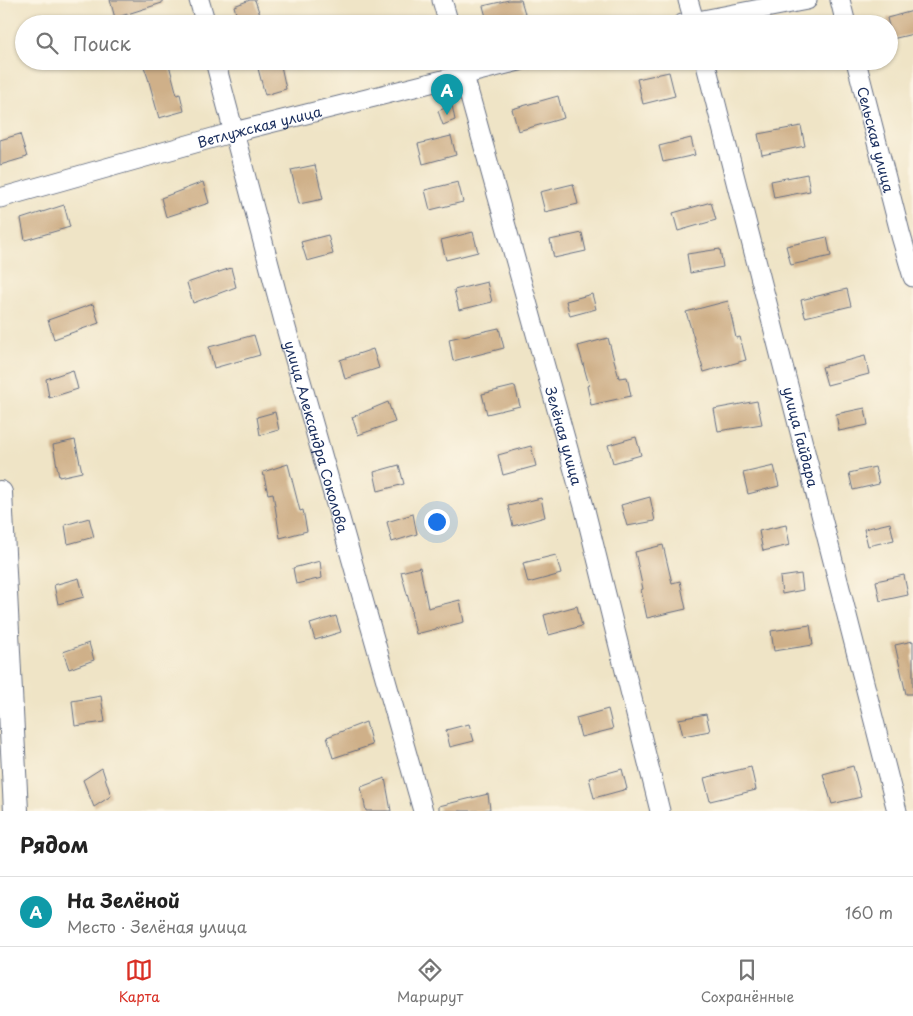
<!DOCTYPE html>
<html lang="ru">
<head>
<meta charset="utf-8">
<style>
	:root { --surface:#fff; --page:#f6f6f6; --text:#222; --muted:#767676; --line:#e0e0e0; --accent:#d93025 }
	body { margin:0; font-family:"Playpen Sans",sans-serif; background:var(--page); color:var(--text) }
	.you { position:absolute; left:436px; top:521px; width:18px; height:18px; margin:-12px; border:4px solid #fff; border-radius:50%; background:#1a73e8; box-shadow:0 0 0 8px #1a73e833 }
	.badge { display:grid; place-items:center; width:32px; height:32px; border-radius:50%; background:var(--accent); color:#fff; font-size:16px; font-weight:700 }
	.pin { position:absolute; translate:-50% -41px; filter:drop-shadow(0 1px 2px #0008) }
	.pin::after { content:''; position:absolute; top:26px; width:18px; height:15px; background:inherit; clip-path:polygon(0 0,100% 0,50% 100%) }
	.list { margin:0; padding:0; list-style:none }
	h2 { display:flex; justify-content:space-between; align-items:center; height:65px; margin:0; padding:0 20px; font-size:21px }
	h2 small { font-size:16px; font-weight:400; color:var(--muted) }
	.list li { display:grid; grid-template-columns:32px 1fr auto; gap:15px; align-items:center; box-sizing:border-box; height:70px; padding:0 20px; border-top:1px solid var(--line) }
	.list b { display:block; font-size:19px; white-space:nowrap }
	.list p { margin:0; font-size:16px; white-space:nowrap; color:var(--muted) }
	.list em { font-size:16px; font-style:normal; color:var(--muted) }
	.icon { flex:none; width:28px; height:28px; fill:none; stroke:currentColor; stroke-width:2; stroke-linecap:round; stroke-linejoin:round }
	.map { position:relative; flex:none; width:913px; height:811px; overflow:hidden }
	.search { position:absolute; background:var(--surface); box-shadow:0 1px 4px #0004; left:15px; right:15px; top:15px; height:55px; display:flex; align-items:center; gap:12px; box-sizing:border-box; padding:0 18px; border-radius:28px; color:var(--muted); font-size:19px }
	.sheet { height:135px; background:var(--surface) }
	nav { display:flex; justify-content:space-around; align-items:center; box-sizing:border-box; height:70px; border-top:1px solid var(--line); background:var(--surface); font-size:14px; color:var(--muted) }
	nav a { display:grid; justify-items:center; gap:2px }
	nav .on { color:var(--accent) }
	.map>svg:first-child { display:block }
</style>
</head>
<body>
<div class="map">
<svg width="913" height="811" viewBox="0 0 913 811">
	<rect width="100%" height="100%" fill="#fcf5e5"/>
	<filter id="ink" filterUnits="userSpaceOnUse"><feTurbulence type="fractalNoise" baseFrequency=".02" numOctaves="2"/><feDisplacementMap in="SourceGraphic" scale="10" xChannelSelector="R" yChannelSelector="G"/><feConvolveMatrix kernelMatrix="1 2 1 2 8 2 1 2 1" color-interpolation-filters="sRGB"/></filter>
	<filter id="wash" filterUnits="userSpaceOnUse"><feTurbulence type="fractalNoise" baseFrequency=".0096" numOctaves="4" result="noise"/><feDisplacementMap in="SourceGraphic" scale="20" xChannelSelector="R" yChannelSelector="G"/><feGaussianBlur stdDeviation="1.12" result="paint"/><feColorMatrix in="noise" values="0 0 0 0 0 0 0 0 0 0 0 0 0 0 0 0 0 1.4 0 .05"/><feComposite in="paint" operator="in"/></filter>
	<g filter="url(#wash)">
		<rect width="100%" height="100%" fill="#efe4c6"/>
		<g id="blocks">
			<g fill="#cfb089">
				<polygon points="110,0 162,0 162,3 115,18"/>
				<polygon points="250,0 255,0 261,18 245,24 239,24 234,6"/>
				<polygon points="509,0 521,0 528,24 488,24 483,6"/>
				<polygon points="913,11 913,34 892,39 887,18"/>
				<polygon points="142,61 168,61 177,95 180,94 184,111 159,118 148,78"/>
				<polygon points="256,61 280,61 286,89 265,95"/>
				<polygon points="669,72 675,96 643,104 637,79"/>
				<polygon points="558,96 564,118 518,131 512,109"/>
				<polygon points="452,105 455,120 443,125 438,111"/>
				<polygon points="801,126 805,146 762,155 758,134"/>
				<polygon points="20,134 27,157 0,165 0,140"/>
				<polygon points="451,136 456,155 423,164 418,144"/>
				<polygon points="691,138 695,155 663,162 659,146"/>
				<polygon points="315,165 323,199 299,204 291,170"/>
				<polygon points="807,174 810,191 774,198 771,181"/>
				<polygon points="203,182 209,203 166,217 161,198"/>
				<polygon points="458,182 463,202 430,210 425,190"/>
				<polygon points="573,184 578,204 545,212 540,192"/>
				<polygon points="711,202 716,220 678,231 673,213"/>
				<polygon points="64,205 70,227 25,240 21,219"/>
				<polygon points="473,232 478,252 446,260 441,240"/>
				<polygon points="582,233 586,251 554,258 550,240"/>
				<polygon points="328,235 333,254 307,261 301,242"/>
				<polygon points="827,237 831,256 791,265 786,246"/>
				<polygon points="720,249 723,267 690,273 687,254"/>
				<polygon points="231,268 236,287 193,303 187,283"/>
				<polygon points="487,282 492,302 459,310 454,290"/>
				<polygon points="847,289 851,306 805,317 801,300"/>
				<polygon points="592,294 596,309 570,316 566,301"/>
				<polygon points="728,301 736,338 740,337 746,360 704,372 686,312"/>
				<polygon points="93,304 99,323 54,339 48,320"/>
				<polygon points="499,328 504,348 453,361 449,339"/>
				<polygon points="254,335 260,355 214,368 209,347"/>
				<polygon points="608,338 619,378 627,377 631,396 591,405 587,386 589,385 578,346"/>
				<polygon points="373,349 379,368 345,379 340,360"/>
				<polygon points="865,356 869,374 827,385 822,367"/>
				<polygon points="73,370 78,389 49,398 46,379"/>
				<polygon points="515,386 520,406 487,414 482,394"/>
				<polygon points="757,401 762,424 718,431 714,409"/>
				<polygon points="388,402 395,422 358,435 352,417"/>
				<polygon points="865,408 868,425 839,431 836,414"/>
				<polygon points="275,412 279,430 260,435 257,417"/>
				<polygon points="636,437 641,455 613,463 608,445"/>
				<polygon points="75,440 82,472 59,477 53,445"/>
				<polygon points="531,446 536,466 503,475 498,455"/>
				<polygon points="288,464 300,511 303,510 307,531 280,538 273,493 268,494 263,472"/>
				<polygon points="399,465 404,484 378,491 374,472"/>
				<polygon points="774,466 779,486 748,494 743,473"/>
				<polygon points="875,467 879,484 853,490 849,473"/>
				<polygon points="650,497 655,521 627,526 621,505"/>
				<polygon points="541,498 545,517 513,526 508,506"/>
				<polygon points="413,514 417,534 392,542 387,522"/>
				<polygon points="89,518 94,537 68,544 65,525"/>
				<polygon points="890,523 894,540 868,546 864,529"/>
				<polygon points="786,525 790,545 763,551 759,531"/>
				<polygon points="663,545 672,583 680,581 686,609 647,618 641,590 643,589 635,552"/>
				<polygon points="556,555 561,574 528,583 523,563"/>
				<polygon points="320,561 322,578 296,584 293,568"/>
				<polygon points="420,567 428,608 460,600 464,622 416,634 411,612 412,612 401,572"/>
				<polygon points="801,574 803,590 782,594 780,577"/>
				<polygon points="904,575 908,595 880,601 876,581"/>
				<polygon points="79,578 84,597 58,604 54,585"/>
				<polygon points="577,606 582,626 549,635 544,615"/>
				<polygon points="336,616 341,632 315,640 310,624"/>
				<polygon points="810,625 813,645 774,651 771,631"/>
				<polygon points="913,641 913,694 906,694 895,645"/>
				<polygon points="89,643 94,660 69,669 63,652"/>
				<polygon points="101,696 105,722 75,726 72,701"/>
				<polygon points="608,709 613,729 581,737 576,718"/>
				<polygon points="706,714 710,731 683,736 679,719"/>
				<polygon points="366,722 372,745 333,758 327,737"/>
				<polygon points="469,724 474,741 450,747 446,730"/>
				<polygon points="853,766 861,797 832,804 823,774"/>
				<polygon points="751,767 756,790 710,801 704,778"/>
				<polygon points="102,768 111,796 94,807 83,780"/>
				<polygon points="622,769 627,789 594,798 589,778"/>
				<polygon points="385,778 391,811 366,811 361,787"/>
				<polygon points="488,794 490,809 481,811 439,811 439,806"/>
			</g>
		</g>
	</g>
	<g filter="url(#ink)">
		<use href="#blocks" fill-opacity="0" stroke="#656e82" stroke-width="1"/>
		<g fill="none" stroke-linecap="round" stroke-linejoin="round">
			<g stroke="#656e82" stroke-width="21">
				<g id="minor">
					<polyline points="199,0 206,24"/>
					<polyline points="442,0 449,24"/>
					<polyline points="688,0 695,24"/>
					<polyline points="840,0 846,24"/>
					<polyline points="682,24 807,0"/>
					<path id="s1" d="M215,61L284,321L423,811"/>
					<path id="s2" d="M460,61L585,510L660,811"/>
					<path id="s3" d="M705,61L897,811"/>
					<path id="s4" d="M856,61L901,236L913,277"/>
					<path id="s5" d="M0,198L234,132L519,61"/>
				</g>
			</g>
			<g stroke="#656e82" stroke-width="26">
				<polyline id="tertiary" points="0,493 16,811"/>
			</g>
			<use href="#minor" stroke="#fff" stroke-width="19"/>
			<use href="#tertiary" stroke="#fff" stroke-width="24"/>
		</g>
	</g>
	<g text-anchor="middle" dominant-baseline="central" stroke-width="5" stroke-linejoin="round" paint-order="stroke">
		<g font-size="14" fill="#1b2f5e" stroke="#fcf5e5">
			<text stroke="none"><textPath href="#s5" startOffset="269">Ветлужская улица</textPath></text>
			<text stroke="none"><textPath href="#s4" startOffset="81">Сельская улица</textPath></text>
			<text stroke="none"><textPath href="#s2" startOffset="389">Зелёная улица</textPath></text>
			<text stroke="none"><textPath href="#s3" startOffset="388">улица Гайдара</textPath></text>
			<text stroke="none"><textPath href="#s1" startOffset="389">улица Александра Соколова</textPath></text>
		</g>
	</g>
</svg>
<div class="you"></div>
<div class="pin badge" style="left:447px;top:115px;background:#0f9aa8">A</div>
<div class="search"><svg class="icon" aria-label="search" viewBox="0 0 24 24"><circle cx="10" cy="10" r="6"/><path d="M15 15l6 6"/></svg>Поиск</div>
</div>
<section class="sheet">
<h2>Рядом<small></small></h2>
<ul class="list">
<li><span class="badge" style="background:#0f9aa8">A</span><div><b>На Зелёной</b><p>Место · Зелёная улица</p></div><em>160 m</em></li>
</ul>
</section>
<nav>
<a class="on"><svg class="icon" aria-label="map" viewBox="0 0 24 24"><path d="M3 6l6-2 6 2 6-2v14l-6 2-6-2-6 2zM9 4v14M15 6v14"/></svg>Карта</a>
<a><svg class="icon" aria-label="directions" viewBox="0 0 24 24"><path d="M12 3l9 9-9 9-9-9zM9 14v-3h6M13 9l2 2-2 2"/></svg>Маршрут</a>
<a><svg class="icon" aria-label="saved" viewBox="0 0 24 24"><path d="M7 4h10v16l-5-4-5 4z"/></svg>Сохранённые</a>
</nav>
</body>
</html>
